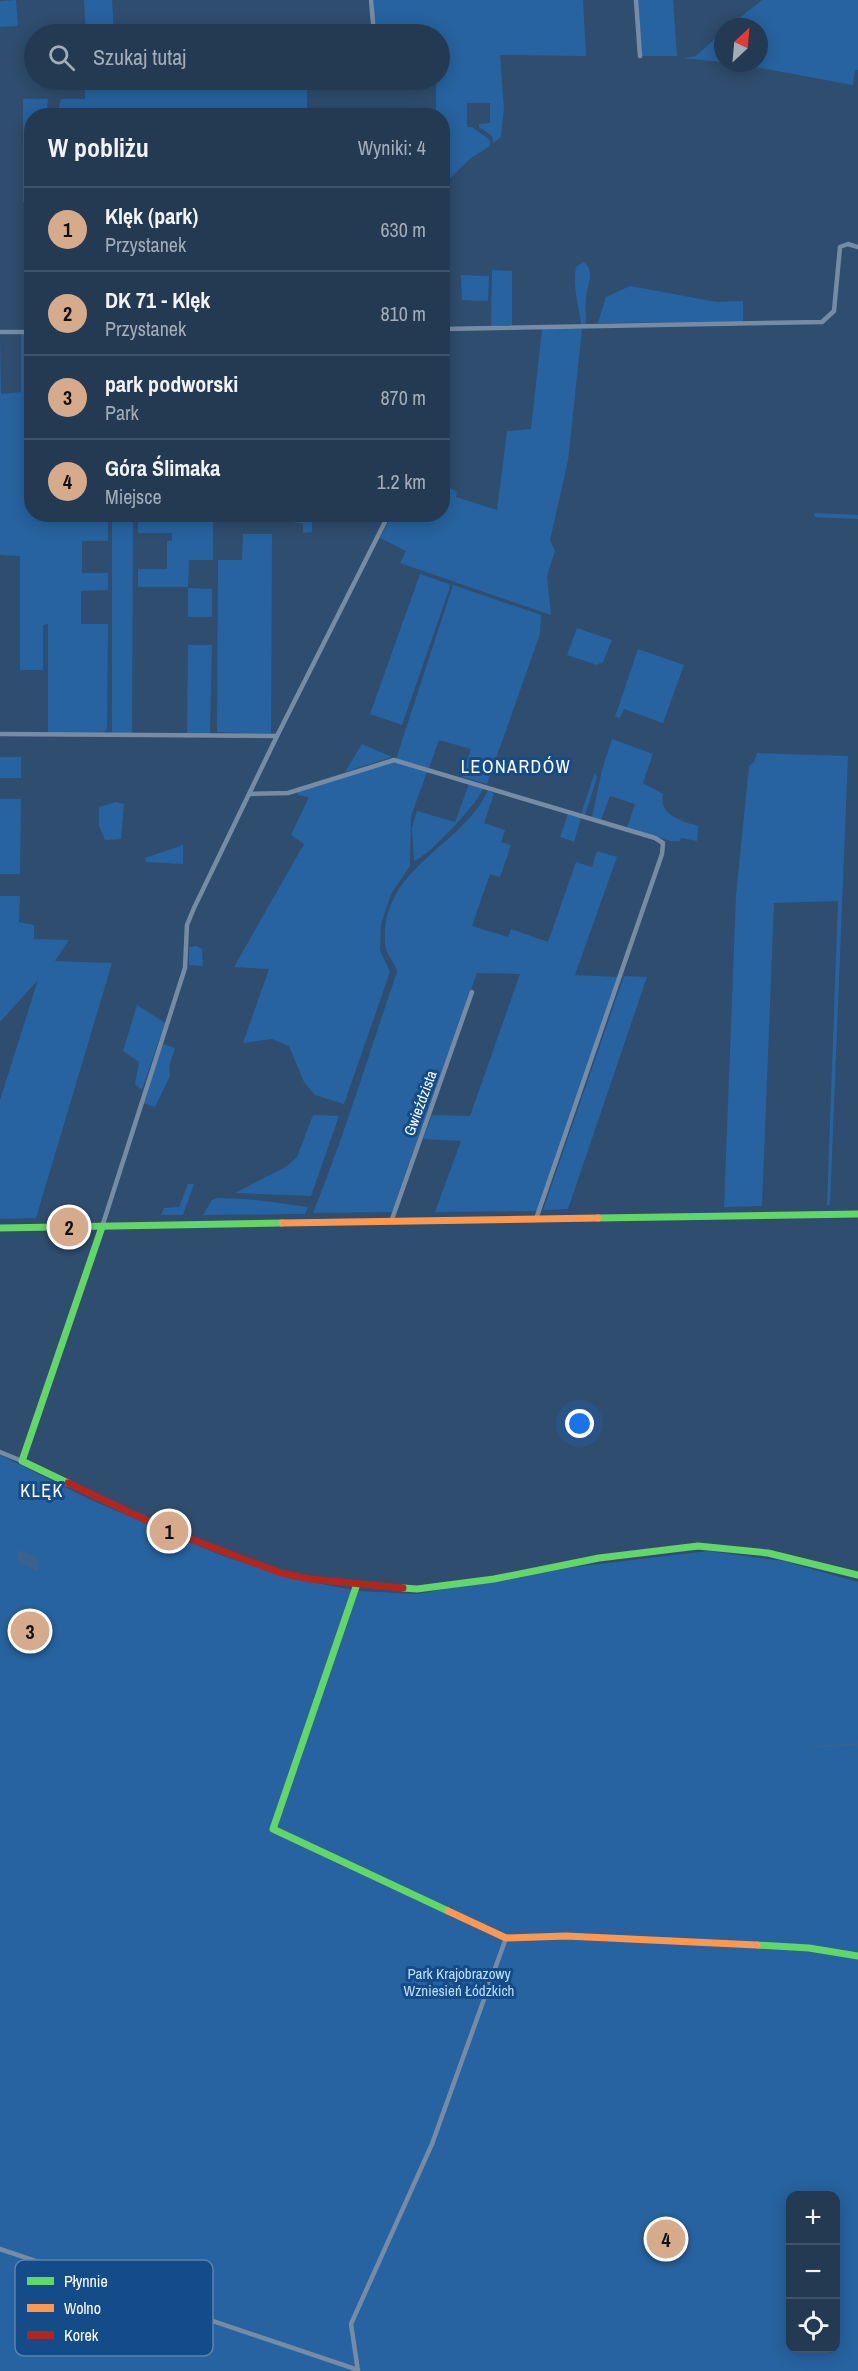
<!DOCTYPE html>
<html lang="pl">
<head>
<meta charset="utf-8">
<style>
	:root { --surface:#233a52; --page:#2b4159; --text:#f1f3f6; --muted:#a3adb8; --line:#405469; --accent:#d6ab8b }
	body { margin:0; font-family:"Archivo Narrow",sans-serif; background:var(--page); color:var(--text) }
	.controls { position:absolute; right:18px; bottom:18px; display:grid; overflow:hidden; border-radius:12px; box-shadow:0 3px 15px #0003 }
	.controls button { width:54px; height:54px; display:grid; place-items:center; padding:0; border:0; border-bottom:2px solid var(--line); background:var(--surface); color:var(--text); font:30px sans-serif }
	.compass { position:absolute; left:714px; top:18px; width:54px; height:54px; border-radius:50%; background:var(--surface); box-shadow:0 3px 15px #0003; rotate:26deg }
	.you { position:absolute; left:580px; top:1424px; width:21px; height:21px; margin:-15px; border:4px solid #fff; border-radius:50%; background:#1a73e8; box-shadow:0 0 0 9px #1a73e833 }
	.badge { display:grid; place-items:center; width:39px; height:39px; border-radius:50%; background:var(--accent); color:#111; font-size:20px; font-weight:700 }
	.pin { position:absolute; translate:-50% -50%; border:3px solid #fff; box-shadow:0 2px 6px #0006 }
	.list { margin:0; padding:0; list-style:none }
	h2 { display:flex; justify-content:space-between; align-items:center; height:78px; margin:0; padding:0 24px; font-size:26px }
	h2 small { font-size:20px; font-weight:400; color:var(--muted) }
	.list li { display:grid; grid-template-columns:39px 1fr auto; gap:18px; align-items:center; box-sizing:border-box; height:84px; padding:0 24px; border-top:2px solid var(--line) }
	.list b { display:block; font-size:22px; white-space:nowrap }
	.list p { margin:0; font-size:20px; white-space:nowrap; color:var(--muted) }
	.list em { font-size:20px; font-style:normal; color:var(--muted) }
	.icon { flex:none; width:33px; height:33px; fill:none; stroke:currentColor; stroke-width:2; stroke-linecap:round; stroke-linejoin:round }
	.map { position:relative; flex:none; width:858px; height:2371px; overflow:hidden }
	.search { position:absolute; background:var(--surface); box-shadow:0 3px 15px #0003; left:24px; top:24px; width:426px; height:66px; display:flex; align-items:center; gap:15px; box-sizing:border-box; padding:0 21px; border-radius:33px; color:var(--muted); font-size:22px }
	.panel { position:absolute; background:var(--surface); box-shadow:0 3px 15px #0003; left:24px; top:108px; width:426px; height:414px; border-radius:24px }
	.map>svg:first-child { display:block }
</style>
</head>
<body>
<div class="map">
<svg width="858" height="2371" viewBox="0 0 858 2371">
	<rect width="100%" height="100%" fill="#2f4d6e"/>
	<g fill="#2763a0" fill-rule="evenodd">
		<polygon points="16,0 18,26 0,27 0,1"/>
		<polygon points="84,0 112,0 114,34 86,34"/>
		<polygon points="373,0 583,0 586,56 500,55 504,108 501,137 493,143 492,136 479,127 479,124 490,123 490,103 467,103 467,127 472,127 490,140 490,146 471,158 443,185 442,116 436,115 436,80 440,80 440,34 376,34"/>
		<polygon points="638,0 673,0 677,56 642,56"/>
		<polygon points="762,0 858,0 858,70 855,70 853,85 733,63 759,63 759,27 728,27"/>
		<polygon points="723,31 723,62 683,58 696,56"/>
		<polygon points="85,80 307,80 307,115 57,115 61,99 85,99"/>
		<polygon points="23,99 48,99 47,109 51,113 51,115 32,116 31,202 23,202"/>
		<path d="M583,262C597,270 586,287 586,299C585,307 586,315 586,324H581C579,305 572,287 576,267Z"/>
		<polygon points="492,270 512,271 512,325 491,326"/>
		<polygon points="461,275 489,276 488,301 462,300"/>
		<polygon points="630,286 717,302 743,301 743,322 598,323 606,297"/>
		<polygon points="542,329 582,329 568,461 550,540 555,551 547,576 551,615 400,563 406,551 380,538 392,515 442,514 443,484 457,492 456,497 497,510 507,431 531,429"/>
		<polygon points="21,334 31,334 32,514 108,515 108,541 82,541 82,573 108,573 108,590 81,591 81,624 108,624 107,728 104,733 48,732 48,624 43,625 43,670 20,670 20,556 0,555 0,335 1,394 21,392"/>
		<polygon points="815,513 858,515 858,519 814,517"/>
		<polygon points="112,515 133,515 132,733 112,733"/>
		<polygon points="138,515 213,515 213,560 189,560 188,587 138,587 138,569 167,569 167,541 172,541 172,533 138,533"/>
		<polygon points="275,515 312,515 312,532 303,533 303,523 275,521"/>
		<polygon points="243,534 272,534 271,734 217,732 218,560 242,560"/>
		<polygon points="420,574 449,584 450,587 402,725 370,714"/>
		<polygon points="453,585 541,615 540,634 487,784 462,777 471,749 439,740 429,768 396,759"/>
		<polygon points="188,588 212,589 212,617 188,617"/>
		<polygon points="577,628 612,640 603,662 597,665 567,655"/>
		<polygon points="188,645 212,645 210,733 187,733"/>
		<polygon points="638,649 684,665 663,723 624,709 620,718 615,717"/>
		<path d="M612,739L653,754L643,783L663,794C658,815 682,821 698,826L697,841L681,838L680,841H670L627,828L635,804L610,796L601,820L592,817L602,770Z"/>
		<polygon points="362,744 392,757 345,772"/>
		<polygon points="757,753 848,756 830,1205 827,1205 838,901 774,903 762,1206 724,1207 736,895 749,766 754,762"/>
		<rect x="0" y="757" width="21" height="21"/>
		<polygon points="393,762 427,772 411,816 410,866 391,894 381,924 380,950 390,972 344,1104 315,1095 304,1082 289,1046 272,1039 243,1043 269,969 234,967 304,844 291,835 309,797 298,795 298,792"/>
		<polygon points="595,772 597,777 585,815 581,814"/>
		<path d="M469,784L483,789C476,805 429,856 414,861L412,828L417,811L455,822Z"/>
		<path d="M488,790L494,794L484,823L505,830L501,842L511,845L500,877L490,874L472,926L508,937L511,929L548,942L576,862L592,867L597,851L617,857L575,975L618,977L538,1211L435,1212L461,1141L423,1139L432,1115L470,1116L520,974L477,973L392,1212L313,1213C345,1134 369,1053 397,972C395,961 385,955 385,943C381,866 463,847 488,790Z"/>
		<polygon points="0,799 21,799 20,874 0,874"/>
		<polygon points="116,802 124,804 121,839 105,840 99,826 99,807"/>
		<polygon points="568,814 581,818 574,842 560,837"/>
		<polygon points="183,845 183,864 146,862 145,858"/>
		<polygon points="0,896 20,896 19,922 34,925 34,939 69,940 55,961 112,963 36,1218 0,1219 0,1100 38,980 0,1022"/>
		<polygon points="197,946 202,949 203,966 189,965 189,947"/>
		<polygon points="624,976 647,977 568,1209 543,1210"/>
		<polygon points="137,1005 165,1023 142,1090 135,1084 139,1062 123,1051"/>
		<polygon points="163,1044 175,1048 169,1066 170,1076 155,1107 143,1103"/>
		<polygon points="313,1115 339,1116 311,1196 235,1193 287,1166 297,1157"/>
		<polygon points="188,1184 194,1184 183,1215 161,1215 164,1208 179,1207"/>
		<path d="M217,1198C248,1198 277,1203 308,1207L305,1214L203,1215L212,1200Z"/>
		<path d="M0,1455L91,1500L223,1556L289,1578L359,1591L417,1594L574,1567L708,1551L783,1561L858,1582V2371H0ZM790,2196H836V2348H790Z"/>
	</g>
	<polygon fill="#3a628f" points="21,1550 37,1557 38,1572 18,1562 17,1554"/>
	<g fill="none" stroke-linecap="round" stroke-linejoin="round">
		<polyline stroke="#3a628f" stroke-width="1.5" points="813,1747 858,1744"/>
		<g stroke="#768ca4" stroke-width="4.5">
			<polyline points="371,0 374,34"/>
			<polyline points="636,0 640,56"/>
			<polyline points="442,329 822,322 834,311 840,247 848,244 858,247"/>
			<polyline points="0,332 32,332"/>
			<polyline points="0,734 277,736"/>
			<polyline points="249,794 288,793 394,760 655,838 663,843 662,854 536,1219"/>
			<polyline points="391,1222 472,992"/>
			<polyline points="102,1227 185,968 187,925 194,908 277,736 389,514"/>
			<polyline points="0,1452 22,1461"/>
			<polyline points="0,2249 358,2370"/>
			<polyline points="358,2371 351,2324 432,2144 506,1938"/>
		</g>
		<g stroke="#63d668" stroke-width="7">
			<polyline points="598,1218 858,1214"/>
			<polyline points="0,1228 282,1223"/>
			<polyline points="68,1483 22,1461 102,1227"/>
			<polyline points="357,1584 273,1829 448,1911"/>
			<polyline points="403,1588 417,1589 494,1579 599,1558 698,1546 768,1553 858,1575"/>
			<polyline points="757,1945 809,1948 858,1956"/>
		</g>
		<g stroke="#ff974d" stroke-width="7">
			<polyline points="282,1223 598,1218"/>
			<polyline points="448,1911 506,1938 566,1936 757,1945"/>
		</g>
		<polyline stroke="#b3261e" stroke-width="7" points="68,1483 169,1531 281,1573 310,1579 403,1588"/>
	</g>
	<g text-anchor="middle" dominant-baseline="central" stroke-width="6" stroke-linejoin="round" paint-order="stroke">
		<g font-size="15" fill="#fff" stroke="#144c89">
			<text transform="translate(420 1103) rotate(-70)">Gwieździsta</text>
		</g>
		<g font-size="15" fill="#c1defb" stroke="#144c89">
			<text x="459" y="1973">Park Krajobrazowy<tspan x="459" dy="17">Wzniesień Łódzkich</tspan></text>
		</g>
		<g font-size="18" letter-spacing="1.5" fill="#fff" stroke="#144c89">
			<text x="516" y="766">LEONARDÓW</text>
			<text x="42" y="1490">KLĘK</text>
		</g>
	</g>
	<rect x="15" y="2260" width="198" height="96" rx="9" fill="#144c89" stroke="#5a82ac" stroke-width="1.5"/>
	<rect x="27" y="2277" width="27" height="8" fill="#63d668"/>
	<rect x="27" y="2304" width="27" height="8" fill="#ff974d"/>
	<rect x="27" y="2331" width="27" height="8" fill="#b3261e"/>
	<g font-size="16" fill="#fff">
		<text x="64" y="2287">Płynnie</text>
		<text x="64" y="2314">Wolno</text>
		<text x="64" y="2341">Korek</text>
	</g>
</svg>
<div class="controls">
<button>+</button>
<button>−</button>
<button><svg class="icon" aria-label="locate" viewBox="0 0 24 24"><circle cx="12" cy="12" r="6"/><path d="M12 2v4M12 18v4M2 12h4M18 12h4"/></svg></button>
</div>
<svg class="compass" viewBox="-18 -18 36 36"><path d="M0-13l5 13h-10z" fill="#e53935"/><path d="M0 13l5-13h-10z" fill="#a3adb8"/></svg>
<div class="you"></div>
<div class="pin badge" style="left:169px;top:1531px">1</div>
<div class="pin badge" style="left:69px;top:1227px">2</div>
<div class="pin badge" style="left:30px;top:1631px">3</div>
<div class="pin badge" style="left:666px;top:2239px">4</div>
<div class="search"><svg class="icon" aria-label="search" viewBox="0 0 24 24"><circle cx="10" cy="10" r="6"/><path d="M15 15l6 6"/></svg>Szukaj tutaj</div>
<section class="panel">
<h2>W pobliżu<small>Wyniki: 4</small></h2>
<ul class="list">
<li><span class="badge">1</span><div><b>Klęk (park)</b><p>Przystanek</p></div><em>630 m</em></li>
<li><span class="badge">2</span><div><b>DK 71 - Klęk</b><p>Przystanek</p></div><em>810 m</em></li>
<li><span class="badge">3</span><div><b>park podworski</b><p>Park</p></div><em>870 m</em></li>
<li><span class="badge">4</span><div><b>Góra Ślimaka</b><p>Miejsce</p></div><em>1.2 km</em></li>
</ul>
</section>
</div>
</body>
</html>
